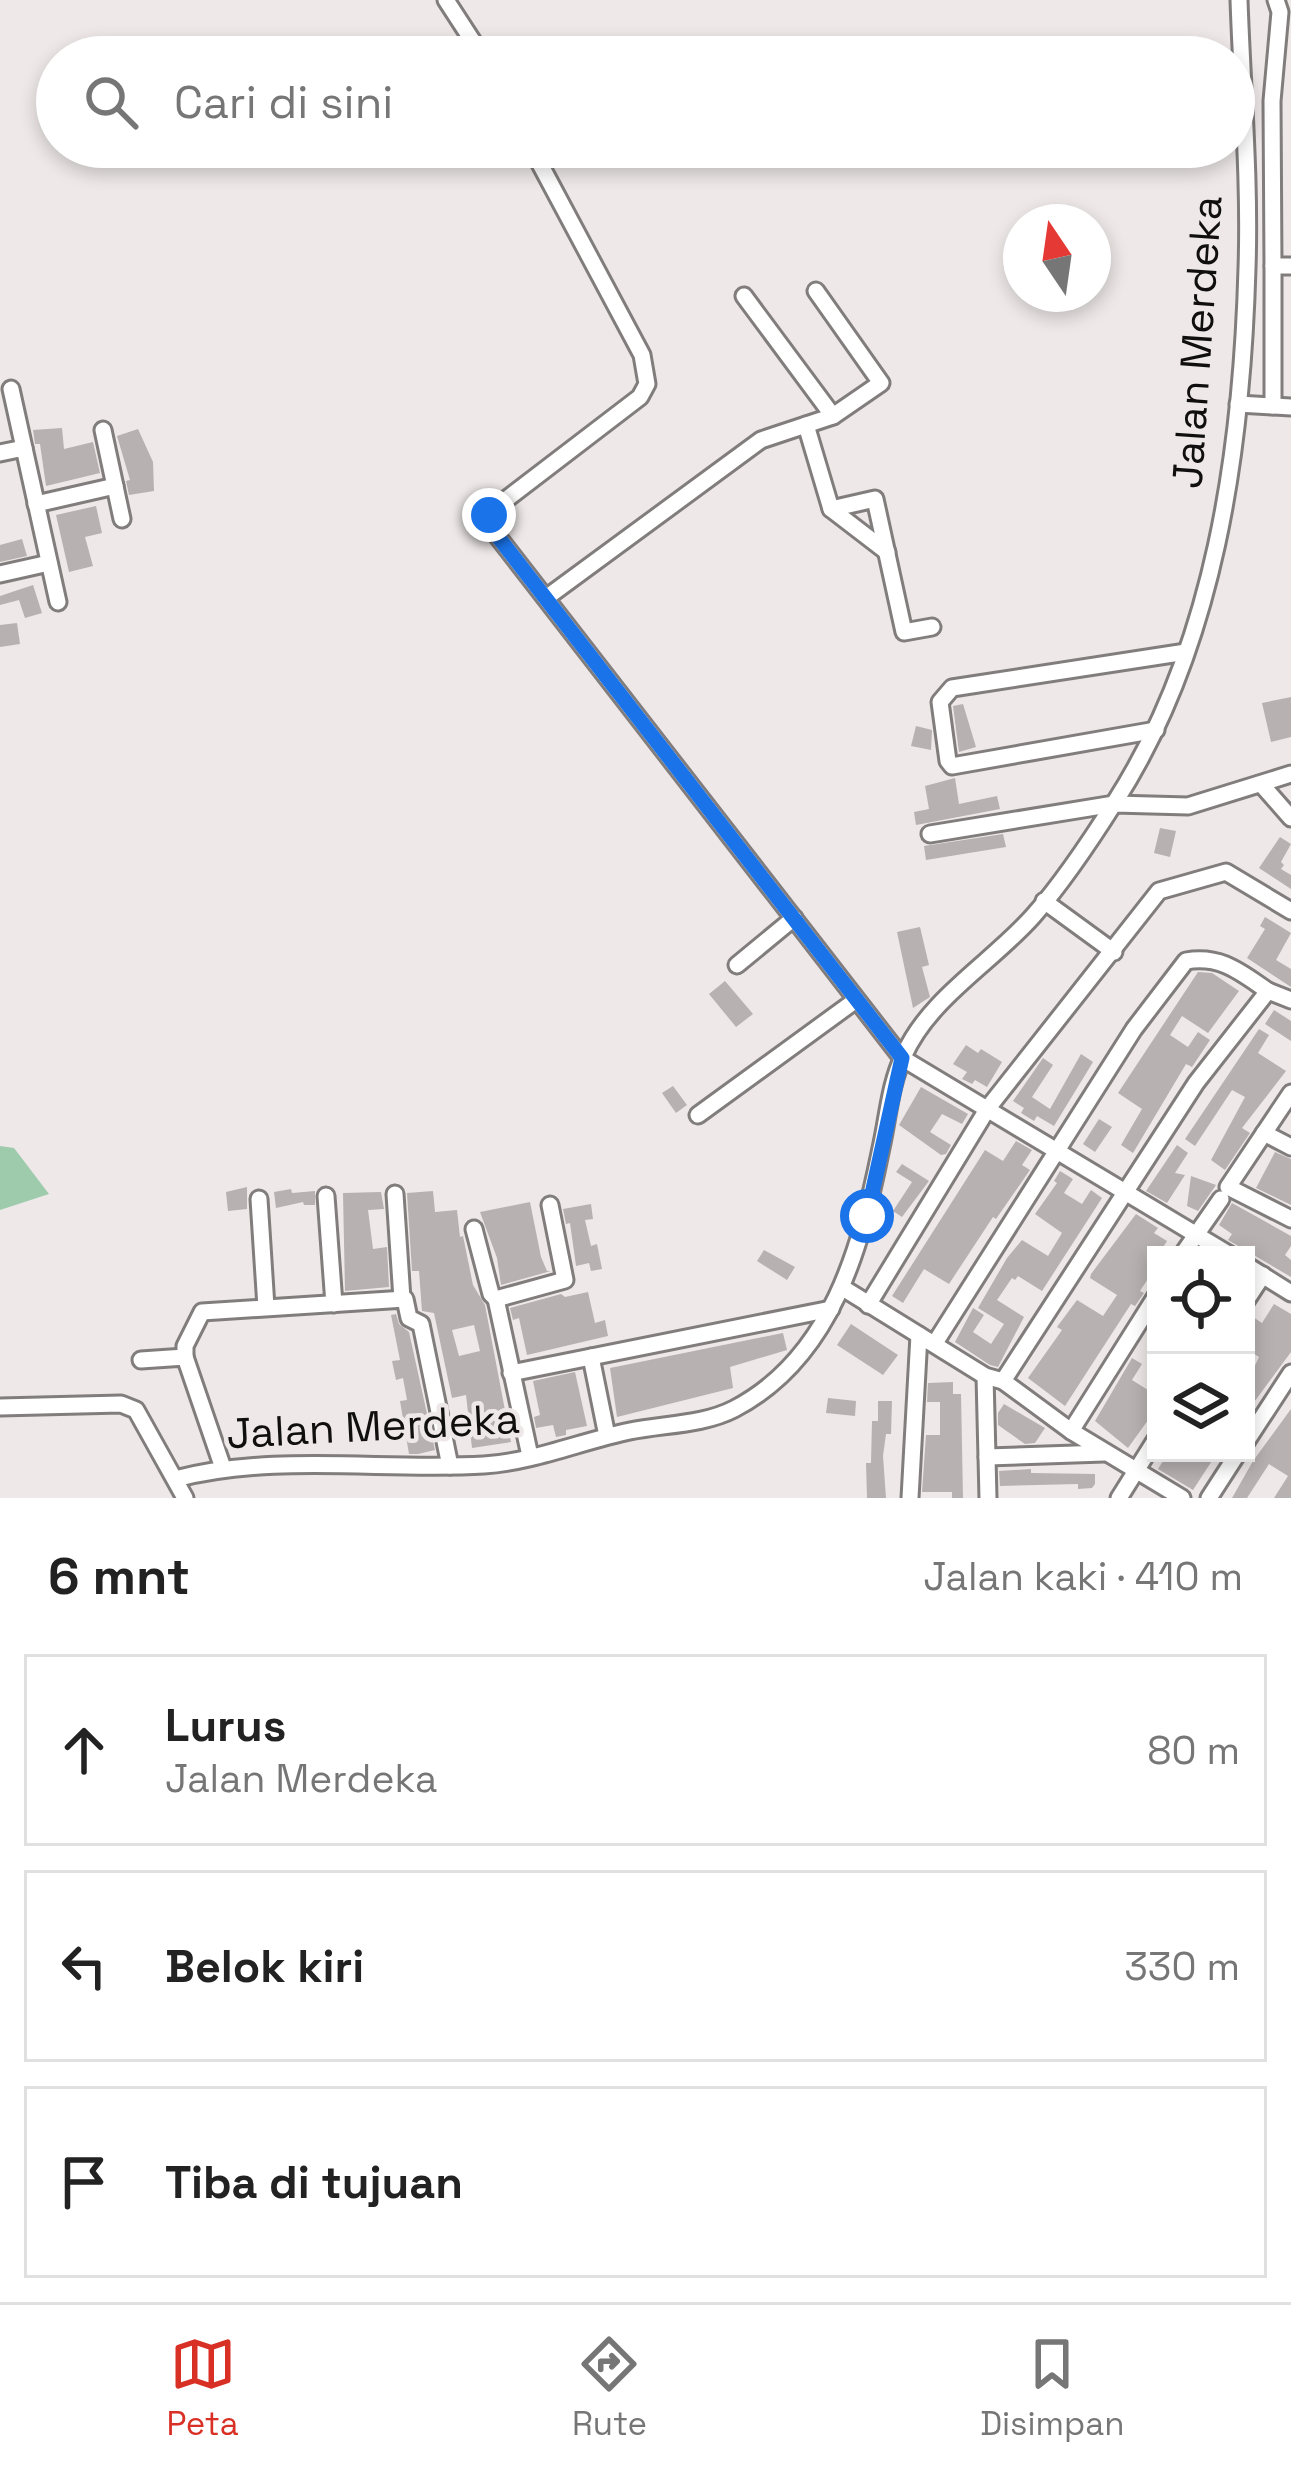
<!DOCTYPE html>
<html lang="id">
<head>
<meta charset="utf-8">
<style>
	:root { --surface:#fff; --page:#f6f6f6; --text:#222; --muted:#767676; --line:#e0e0e0; --accent:#d93025 }
	body { margin:0; font-family:"Space Grotesk",sans-serif; background:var(--page); color:var(--text) }
	.controls { position:absolute; right:36px; bottom:36px; display:grid; overflow:hidden; border-radius:0px; box-shadow:0 6px 18px #0003 }
	.controls button { width:108px; height:108px; display:grid; place-items:center; padding:0; border:0; border-bottom:3px solid var(--line); background:var(--surface); color:var(--text); font:60px sans-serif }
	.compass { position:absolute; left:1003px; top:204px; width:108px; height:108px; border-radius:50%; background:var(--surface); box-shadow:0 6px 18px #0003; rotate:347deg }
	.stop { position:absolute; width:36px; height:36px; margin:-27px; border:9px solid #1a73e8; border-radius:50%; background:#fff }
	.stop.end { background:#1a73e8; border-color:#fff; box-shadow:0 3px 12px #0008 }
	.list { margin:0; padding:0; list-style:none }
	h2 { display:flex; justify-content:space-between; align-items:center; height:156px; margin:0; padding:0 48px; font-size:51px }
	h2 small { font-size:39px; font-weight:400; color:var(--muted) }
	.list li { display:grid; grid-template-columns:78px 1fr auto; gap:36px; align-items:center; box-sizing:border-box; height:192px; margin:0 24px 24px; padding:0 24px; border:3px solid var(--line); border-radius:0px }
	.list b { display:block; font-size:45px; white-space:nowrap }
	.list p { margin:0; font-size:39px; white-space:nowrap; color:var(--muted) }
	.list em { font-size:39px; font-style:normal; color:var(--muted) }
	.icon { flex:none; width:66px; height:66px; fill:none; stroke:currentColor; stroke-width:2; stroke-linecap:round; stroke-linejoin:round }
	.map { position:relative; flex:none; width:1291px; height:1498px; overflow:hidden }
	.search { position:absolute; background:var(--surface); box-shadow:0 6px 18px #0003; left:36px; right:36px; top:36px; height:132px; display:flex; align-items:center; gap:30px; box-sizing:border-box; padding:0 42px; border-radius:66px; color:var(--muted); font-size:45px }
	.sheet { height:804px; background:var(--surface) }
	nav { display:flex; justify-content:space-around; align-items:center; box-sizing:border-box; height:168px; border-top:3px solid var(--line); background:var(--surface); font-size:33px; color:var(--muted) }
	nav a { display:grid; justify-items:center; gap:6px }
	nav .on { color:var(--accent) }
	.map>svg:first-child { display:block }
</style>
</head>
<body>
<div class="map">
<svg width="1291" height="1498" viewBox="0 0 1291 1498">
	<rect width="100%" height="100%" fill="#eee8e8"/>
	<polygon fill="#9ecbab" points="0,1146 14,1148 49,1194 0,1210"/>
	<g fill="#b7b1b1" fill-rule="evenodd">
		<polygon points="62,428 64,449 93,442 100,473 46,486 40,444 35,444 33,430"/>
		<polygon points="138,429 153,462 154,491 129,495 126,481 130,480 117,436"/>
		<polygon points="96,506 102,533 85,537 93,566 69,572 56,515"/>
		<polygon points="22,539 27,556 0,562 0,545"/>
		<polygon points="33,585 42,613 25,618 19,600 0,605 0,596"/>
		<polygon points="17,623 20,644 0,647 0,625"/>
		<polygon points="1291,697 1291,737 1271,742 1262,703"/>
		<polygon points="963,704 976,747 959,752 953,706"/>
		<polygon points="916,726 932,730 931,750 911,746"/>
		<polygon points="955,778 959,804 997,796 1000,809 916,825 914,812 929,809 925,786"/>
		<polygon points="1160,828 1176,831 1170,857 1154,853"/>
		<polygon points="1003,834 1006,847 926,860 924,846"/>
		<polygon points="1280,837 1291,844 1281,862 1284,865 1281,869 1291,875 1291,889 1259,868"/>
		<polygon points="1265,917 1291,933 1276,960 1291,969 1291,987 1247,958 1265,929 1260,926"/>
		<polygon points="920,927 929,965 922,967 930,997 913,1008 897,932"/>
		<polygon points="1198,972 1212,973 1239,991 1208,1033 1182,1016 1170,1035 1188,1047 1198,1032 1210,1040 1192,1067 1186,1064 1133,1153 1121,1145 1142,1109 1118,1093"/>
		<polygon points="725,981 753,1014 736,1027 709,994"/>
		<polygon points="1274,1010 1291,1021 1291,1041 1265,1024"/>
		<polygon points="1259,1029 1269,1035 1258,1053 1286,1071 1242,1128 1250,1133 1225,1170 1211,1160 1245,1097 1232,1090 1195,1146 1185,1139"/>
		<polygon points="966,1045 978,1053 981,1049 1002,1062 987,1087 975,1080 972,1084 962,1079 967,1072 953,1064"/>
		<polygon points="1081,1054 1093,1062 1054,1126 1037,1116 1034,1121 1021,1113 1024,1108 1013,1101 1043,1058 1053,1065 1032,1097 1050,1109"/>
		<polygon points="673,1086 687,1105 676,1113 662,1093"/>
		<polygon points="921,1087 968,1114 962,1124 942,1114 930,1132 951,1145 946,1154 941,1155 899,1125"/>
		<polygon points="1099,1119 1112,1127 1095,1152 1083,1144"/>
		<polygon points="1016,1141 1032,1150 1022,1165 1030,1170 996,1219 993,1217 949,1284 924,1269 903,1303 892,1296 985,1150 1003,1161"/>
		<polygon points="1177,1145 1188,1153 1175,1173 1185,1175 1167,1203 1146,1191"/>
		<polygon points="1275,1152 1291,1159 1291,1205 1256,1188"/>
		<polygon points="902,1164 929,1181 902,1217 893,1211 912,1182 896,1172"/>
		<polygon points="1060,1171 1073,1179 1064,1193 1082,1204 1091,1190 1102,1198 1042,1291 1018,1276 1015,1280 1012,1278 997,1300 1024,1317 998,1367 990,1365 955,1342 973,1308 984,1315 973,1332 991,1344 1004,1324 978,1308 1007,1258 1022,1240 1048,1256 1062,1233 1035,1214 1057,1183 1054,1181"/>
		<polygon points="1191,1176 1216,1185 1198,1211 1187,1206"/>
		<polygon points="247,1187 247,1209 228,1211 226,1192"/>
		<polygon points="291,1189 292,1193 315,1191 315,1205 304,1205 303,1202 276,1208 274,1192"/>
		<path d="M433,1191L435,1212L457,1210L460,1237L463,1236L473,1285L485,1305L511,1442L472,1448L466,1395L452,1398L434,1313L422,1311L419,1271H412L407,1193ZM474,1325L480,1351L459,1356L452,1330Z"/>
		<polygon points="381,1192 384,1209 368,1210 373,1249 387,1247 389,1287 345,1291 343,1193"/>
		<polygon points="530,1202 541,1257 547,1271 551,1271 501,1285 497,1258 480,1212"/>
		<polygon points="1232,1203 1291,1236 1291,1246 1285,1255 1291,1260 1291,1277 1228,1240 1232,1234 1219,1225"/>
		<polygon points="591,1204 593,1219 585,1220 591,1246 597,1244 602,1269 591,1271 589,1263 576,1266 570,1223 566,1224 563,1209"/>
		<polygon points="1136,1214 1158,1228 1154,1233 1167,1241 1147,1272 1151,1274 1140,1291 1144,1293 1135,1306 1131,1304 1065,1406 1028,1378 1062,1330 1057,1327 1077,1300 1103,1316 1117,1295 1090,1278 1091,1274"/>
		<polygon points="764,1250 795,1267 787,1280 757,1261"/>
		<polygon points="588,1292 595,1323 605,1320 608,1336 527,1355 519,1318 513,1320 510,1308 561,1294 565,1297"/>
		<polygon points="1274,1304 1291,1314 1291,1352 1246,1413 1246,1384 1259,1357 1246,1349 1246,1328 1253,1317 1262,1323"/>
		<polygon points="396,1314 399,1324 409,1332 435,1450 418,1454 409,1454 400,1401 407,1400 403,1378 396,1380 392,1361 400,1360 391,1315"/>
		<polygon points="851,1324 898,1355 883,1375 837,1345"/>
		<polygon points="783,1333 787,1350 730,1367 733,1388 617,1417 610,1368"/>
		<polygon points="1132,1358 1142,1364 1132,1380 1156,1395 1156,1409 1128,1448 1095,1421"/>
		<polygon points="575,1372 587,1426 566,1430 566,1435 556,1437 553,1425 536,1428 534,1417 540,1415 533,1381"/>
		<polygon points="953,1382 953,1394 961,1394 963,1498 952,1498 952,1492 922,1492 926,1435 940,1435 940,1402 927,1402 928,1383"/>
		<polygon points="828,1398 856,1401 855,1416 826,1413"/>
		<polygon points="878,1401 892,1401 891,1434 886,1434 883,1456 886,1498 867,1498 866,1463 871,1463 872,1421 878,1421"/>
		<polygon points="1004,1404 1045,1428 1035,1443 1025,1444 998,1425 998,1413"/>
		<polygon points="1291,1409 1291,1498 1274,1498 1288,1476 1269,1464 1247,1498 1232,1498 1253,1461"/>
		<polygon points="1168,1453 1217,1453 1193,1490 1158,1469"/>
		<polygon points="1031,1469 1031,1473 1095,1474 1095,1484 1092,1488 1078,1489 1078,1484 1000,1486 999,1471"/>
	</g>
	<g fill="none" stroke-linecap="round" stroke-linejoin="round">
		<g stroke="#827d7d" stroke-width="21">
			<g id="minor">
				<polyline points="446,0 483,57"/>
				<polyline points="531,147 642,355 647,384 640,397 495,508 489,515 488,524 902,1058 1230,1255"/>
				<polyline points="1273,266 1272,101 1280,12 1276,0"/>
				<polyline points="744,296 833,416"/>
				<polyline points="11,389 24,448"/>
				<polyline points="1238,404 1291,407"/>
				<polyline points="1273,406 1273,266 1291,266"/>
				<polyline points="806,425 831,509 875,499 904,632 932,627"/>
				<polyline points="103,430 122,519"/>
				<polyline points="0,453 24,448 58,602"/>
				<polyline points="36,504 115,486"/>
				<polyline points="831,509 887,552"/>
				<polyline points="0,574 49,563"/>
				<polyline points="546,598 761,440 833,416 881,383 816,291"/>
				<polyline points="1156,730 952,766 948,761 940,702 952,688 1186,652"/>
				<polyline points="1262,785 1291,818"/>
				<polyline points="930,834 1114,804 1188,806 1291,774"/>
				<polyline points="1044,901 1114,952"/>
				<polyline points="737,965 794,918"/>
				<polyline points="1291,1093 1228,1187 1291,1219"/>
				<polyline points="698,1115 856,1000"/>
				<polyline points="1264,1133 1291,1147"/>
				<polyline points="395,1194 402,1299"/>
				<polyline points="326,1196 334,1304"/>
				<polyline points="259,1199 266,1307"/>
				<polyline points="474,1229 491,1294 496,1299"/>
				<polyline points="1182,1255 1221,1199"/>
				<polyline points="1246,1265 1291,1293"/>
				<polyline points="843,1288 985,1376 1003,1381 1071,1431 1182,1498"/>
				<polyline points="1246,1301 1263,1275"/>
				<polyline points="868,1305 988,1108 1159,891 1226,872 1291,911"/>
				<path d="M935,1343L1134,1029L1186,961C1221,955 1240,972 1268,991"/>
				<polyline points="185,1357 185,1346 202,1312 405,1299 409,1318 421,1324 450,1466"/>
				<polyline points="591,1357 607,1436"/>
				<polyline points="141,1360 185,1357 223,1468"/>
				<polyline points="511,1373 831,1309"/>
				<polyline points="985,1376 988,1498"/>
				<polyline points="1003,1381 1196,1083 1268,991 1291,1000"/>
				<polyline points="0,1407 121,1404 136,1410 185,1498"/>
				<polyline points="1071,1431 1156,1296"/>
				<polyline points="1246,1442 1291,1373"/>
				<polyline points="530,1456 496,1299 565,1280 550,1205"/>
				<polyline points="987,1457 1104,1453"/>
				<path d="M175,1479C274,1453 383,1471 484,1465C533,1462 582,1441 630,1431C664,1424 703,1425 734,1409C832,1358 861,1247 881,1148C888,1117 890,1083 904,1055C930,997 993,962 1034,915C1064,881 1091,840 1115,802C1215,646 1242,450 1247,268C1250,179 1242,89 1239,0"/>
				<polyline points="910,1498 919,1335"/>
				<polyline points="1119,1498 1156,1439"/>
				<polyline points="1209,1498 1238,1453"/>
			</g>
		</g>
		<use href="#minor" stroke="#fff" stroke-width="15"/>
	</g>
	<g fill="none" stroke-linecap="round" stroke-linejoin="round">
		<polyline stroke="#1a73e8" stroke-width="15" points="489,515 488,524 902,1058 867,1216"/>
	</g>
	<g text-anchor="middle" dominant-baseline="central" stroke-width="9" stroke-linejoin="round" paint-order="stroke">
		<g font-size="42" fill="#100e0e" stroke="#eee8e8">
			<text transform="translate(1197 342) rotate(-86)">Jalan Merdeka</text>
			<text transform="translate(373 1426) rotate(-3)">Jalan Merdeka</text>
		</g>
	</g>
</svg>
<div class="controls">
<button><svg class="icon" aria-label="locate" viewBox="0 0 24 24"><circle cx="12" cy="12" r="6"/><path d="M12 2v4M12 18v4M2 12h4M18 12h4"/></svg></button>
<button><svg class="icon" aria-label="layers" viewBox="0 0 24 24"><path d="M12 4l9 5-9 5-9-5zM3 14l9 5 9-5"/></svg></button>
</div>
<svg class="compass" viewBox="-18 -18 36 36"><path d="M0-13l5 13h-10z" fill="#e53935"/><path d="M0 13l5-13h-10z" fill="#767676"/></svg>
<div class="stop" style="left:867px;top:1216px"></div>
<div class="stop end" style="left:489px;top:515px"></div>
<div class="search"><svg class="icon" aria-label="search" viewBox="0 0 24 24"><circle cx="10" cy="10" r="6"/><path d="M15 15l6 6"/></svg>Cari di sini</div>
</div>
<section class="sheet">
<h2>6 mnt<small>Jalan kaki · 410 m</small></h2>
<ul class="list">
<li><svg class="icon" aria-label="ahead" viewBox="0 0 24 24"><path d="M12 20V5M6 11l6-6 6 6"/></svg><div><b>Lurus</b><p>Jalan Merdeka</p></div><em>80 m</em></li>
<li><svg class="icon" aria-label="left" viewBox="0 0 24 24"><path d="M17 20v-9H6M10 6l-5 5 5 5"/></svg><div><b>Belok kiri</b></div><em>330 m</em></li>
<li><svg class="icon" aria-label="arrive" viewBox="0 0 24 24"><path d="M6 21V4h12l-3 4 3 4H6"/></svg><div><b>Tiba di tujuan</b></div></li>
</ul>
</section>
<nav>
<a class="on"><svg class="icon" aria-label="map" viewBox="0 0 24 24"><path d="M3 6l6-2 6 2 6-2v14l-6 2-6-2-6 2zM9 4v14M15 6v14"/></svg>Peta</a>
<a><svg class="icon" aria-label="directions" viewBox="0 0 24 24"><path d="M12 3l9 9-9 9-9-9zM9 14v-3h6M13 9l2 2-2 2"/></svg>Rute</a>
<a><svg class="icon" aria-label="saved" viewBox="0 0 24 24"><path d="M7 4h10v16l-5-4-5 4z"/></svg>Disimpan</a>
</nav>
</body>
</html>
